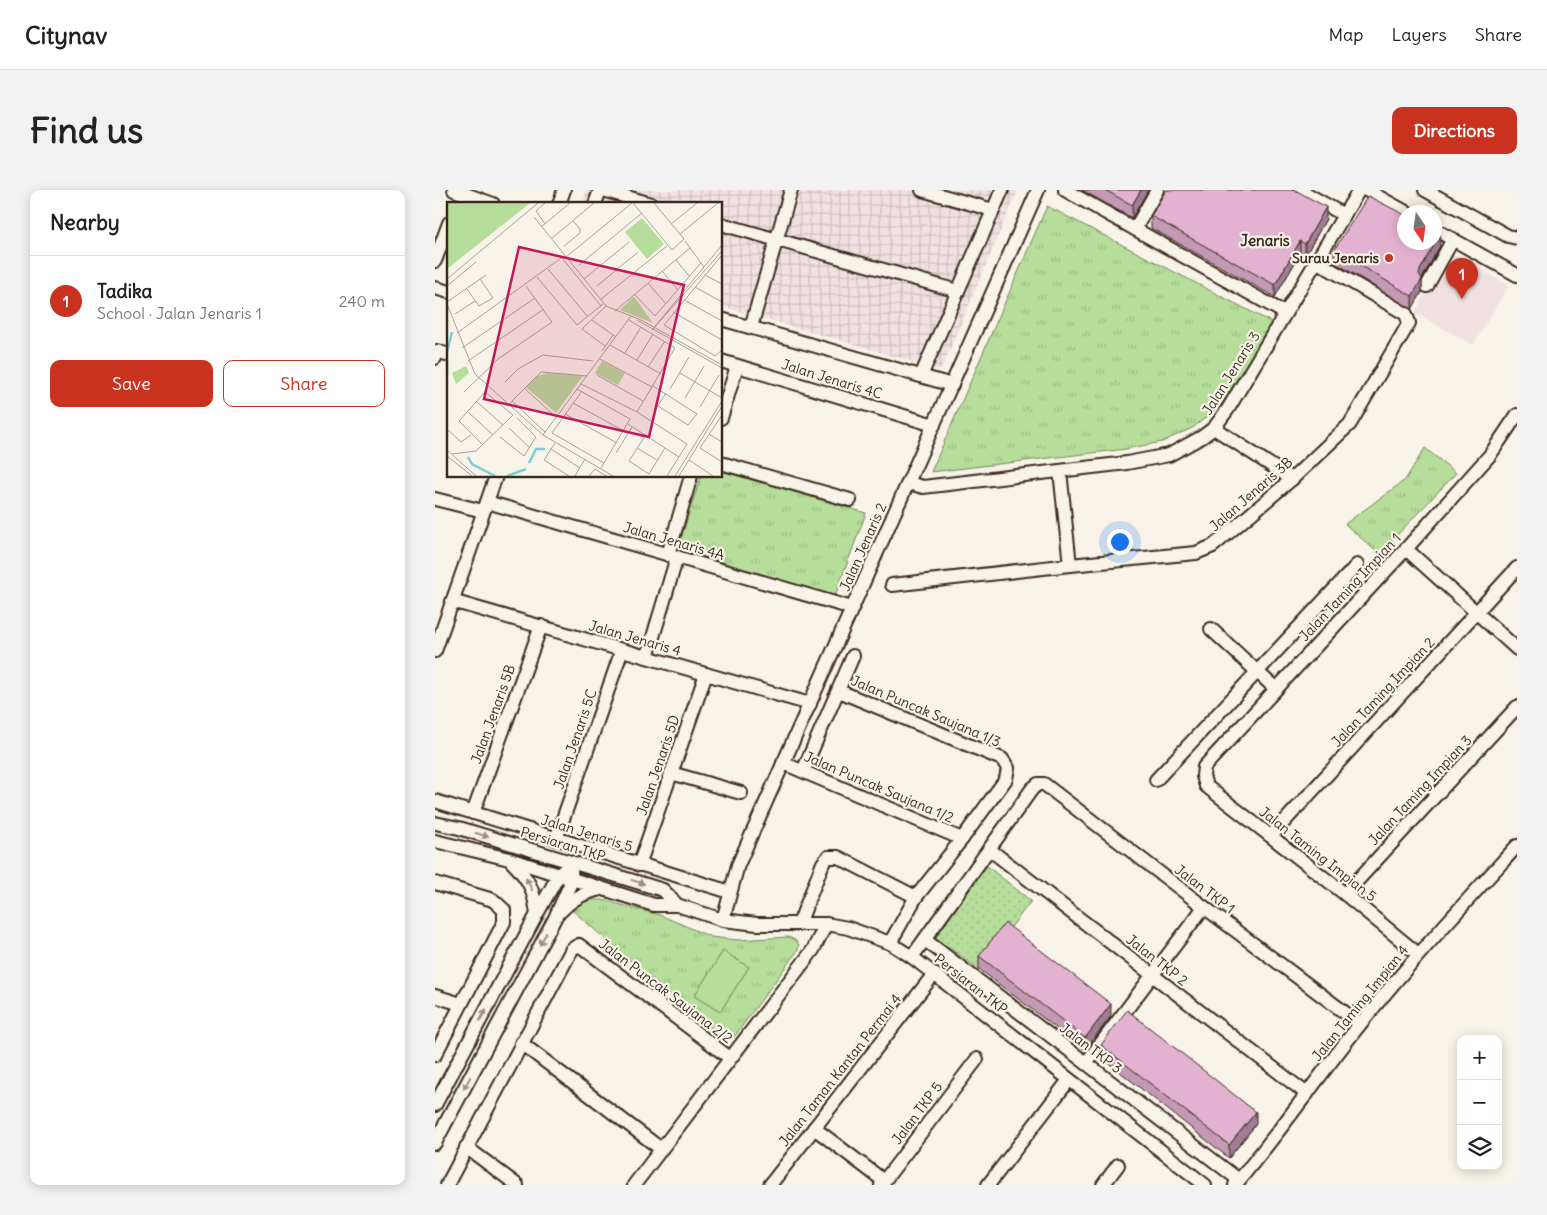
<!DOCTYPE html>
<html lang="en">
<head>
<meta charset="utf-8">
<style>
	:root { --surface:#fff; --page:#f2f2f2; --text:#222; --muted:#767676; --line:#e0e0e0; --accent:#c8321e }
	body { margin:0; font-family:Delius,sans-serif; background:var(--page); color:var(--text) }
	.controls { position:absolute; right:15px; bottom:15px; display:grid; overflow:hidden; border-radius:10px; box-shadow:0 2px 12px #0003 }
	.controls button { width:45px; height:45px; display:grid; place-items:center; padding:0; border:0; border-bottom:1px solid var(--line); background:var(--surface); color:var(--text); font:25px sans-serif }
	.compass { position:absolute; left:962px; top:15px; width:45px; height:45px; border-radius:50%; background:var(--surface); box-shadow:0 2px 12px #0003; rotate:167deg }
	.you { position:absolute; left:684px; top:351px; width:18px; height:18px; margin:-12px; border:4px solid #fff; border-radius:50%; background:#1a73e8; box-shadow:0 0 0 8px #1a73e833 }
	.badge { display:grid; place-items:center; width:32px; height:32px; border-radius:50%; background:var(--accent); color:#fff; font-size:16px; font-weight:700 }
	.pin { position:absolute; translate:-50% -41px; filter:drop-shadow(0 1px 2px #0008) }
	.pin::after { content:''; position:absolute; top:26px; width:18px; height:15px; background:inherit; clip-path:polygon(0 0,100% 0,50% 100%) }
	.list { margin:0; padding:0; list-style:none }
	h2 { display:flex; justify-content:space-between; align-items:center; height:65px; margin:0; padding:0 20px; font-size:21px }
	h2 small { font-size:16px; font-weight:400; color:var(--muted) }
	.list li { display:grid; grid-template-columns:32px 1fr auto; gap:15px; align-items:center; box-sizing:border-box; height:90px; padding:0 20px; border-top:1px solid var(--line) }
	.list b { display:block; font-size:19px; white-space:nowrap }
	.list p { margin:0; font-size:16px; white-space:nowrap; color:var(--muted) }
	.list em { font-size:16px; font-style:normal; color:var(--muted) }
	.actions { display:flex; gap:10px; padding:15px 20px }
	.actions a { flex:1; padding:11px 0; border:1px solid var(--accent); border-radius:10px; text-align:center; font-size:18px; color:var(--accent) }
	.actions .main { background:var(--accent); color:#fff }
	.icon { flex:none; width:28px; height:28px; fill:none; stroke:currentColor; stroke-width:2; stroke-linecap:round; stroke-linejoin:round }
	.map { position:relative; flex:none; width:1082px; height:995px; overflow:hidden; border-radius:10px }
	header { display:flex; align-items:center; gap:30px; box-sizing:border-box; height:70px; padding:0 25px; background:var(--surface); border-bottom:1px solid var(--line) }
	header strong { font-size:24px }
	nav { display:flex; gap:28px; margin-inline-start:auto; font-size:18px }
	.intro { display:flex; align-items:center; justify-content:space-between; box-sizing:border-box; height:120px; padding:0 30px }
	h1 { margin:0; font-size:35px }
	.button { padding:12px 22px; border-radius:10px; background:var(--accent); color:#fff; font-size:18px; font-weight:700 }
	main { display:flex; gap:30px; padding:0 30px }
	aside { flex:1; background:var(--surface); border-radius:10px; box-shadow:0 2px 12px #0003 }
	.map>svg:first-child { display:block }
</style>
</head>
<body>
<header>
<strong>Citynav</strong>
<nav><a>Map</a><a>Layers</a><a>Share</a></nav>
</header>
<div class="intro"><h1>Find us</h1><a class="button">Directions</a></div>
<main>
<aside>
<h2>Nearby<small></small></h2>
<ul class="list">
<li><span class="badge">1</span><div><b>Tadika</b><p>School · Jalan Jenaris 1</p></div><em>240 m</em></li>
</ul>
<div class="actions"><a class="main">Save</a><a>Share</a></div>
</aside>
<div class="map">
<svg width="1082" height="995" viewBox="0 0 1082 995">
	<defs>
		<pattern id="industrial-grid" width="8" height="8" patternUnits="userSpaceOnUse" patternTransform="scale(1.25)"><rect width="8" height="8" fill="#f1e0e1"/><path d="M0 4h8M4 0v8" fill="none" stroke="#d0c0c1"/></pattern>
		<pattern id="grass-dots" width="8" height="8" patternUnits="userSpaceOnUse" patternTransform="scale(1.25)"><rect width="8" height="8" fill="#b6dd99"/><path d="M2 2h.1M6 6h.1" fill="none" stroke="#9dbe83" stroke-width="1.8" stroke-linecap="round"/></pattern>
		<pattern id="park-tufts" width="24" height="20" patternUnits="userSpaceOnUse" patternTransform="scale(1.25)"><rect width="24" height="20" fill="#b6dd99"/><path d="M3 7l-1-3M5 7V3M7 7l1-3M15 17l-1-3M17 17v-4M19 17l1-3" fill="none" stroke="#9dbe83"/></pattern>
	</defs>
	<rect width="100%" height="100%" fill="#f7f3e8"/>
	<filter id="ink" filterUnits="userSpaceOnUse"><feTurbulence type="fractalNoise" baseFrequency=".02" numOctaves="2"/><feDisplacementMap in="SourceGraphic" scale="10" xChannelSelector="R" yChannelSelector="G"/><feConvolveMatrix kernelMatrix="1 2 1 2 8 2 1 2 1" color-interpolation-filters="sRGB"/></filter>
	<g filter="url(#ink)">
		<polygon fill="#f1e0e1" points="1013,63 1074,95 1038,155 980,123"/>
		<polygon fill="url(#industrial-grid)" points="152,0 583,0 506,180 286,116 286,14 147,14"/>
		<polygon fill="url(#grass-dots)" stroke="#78845c" points="552,676 596,711 544,779 500,748"/>
		<g fill="url(#park-tufts)" stroke="#78845c">
			<polygon points="612,16 838,133 786,215 759,237 727,252 691,259 496,282"/>
			<polygon points="990,258 1021,283 944,364 910,334 970,290"/>
			<polygon points="286,281 431,323 400,406 242,361 266,286 286,286"/>
			<polygon points="155,710 167,710 225,725 276,747 303,750 353,747 360,750 364,755 363,760 299,847 287,847 223,795 136,719 144,714"/>
		</g>
		<polygon fill="#b6dd99" stroke="#78845c" points="288,761 314,777 285,822 259,806"/>
		<g fill="none" stroke-linecap="round" stroke-linejoin="round">
			<g stroke="#3b2a1e" stroke-width="16">
				<g id="minor">
					<polyline points="19,0 58,14"/>
					<polyline points="168,0 216,14"/>
					<polyline points="487,0 558,20"/>
					<polyline points="630,0 850,123"/>
					<polyline points="865,0 909,25"/>
					<polyline points="931,0 971,22"/>
					<polyline points="990,0 1073,46 1082,48"/>
					<polyline points="124,14 129,0"/>
					<polyline points="160,14 165,0"/>
					<polyline points="286,34 523,101"/>
					<polyline points="700,39 722,0"/>
					<polyline points="999,39 1082,85"/>
					<polyline points="0,71 14,33"/>
					<polyline points="992,96 1018,49"/>
					<polyline points="0,98 14,102"/>
					<polyline points="286,129 517,195"/>
					<polyline points="316,137 356,0"/>
					<polyline points="0,168 2,161 14,165"/>
					<polyline points="286,171 499,235"/>
					<polyline points="486,186 567,0"/>
					<polyline points="286,228 302,176"/>
					<polyline points="779,238 857,289"/>
					<polyline points="286,273 415,310"/>
					<polyline points="625,281 635,375"/>
					<polyline points="473,293 488,297 692,273 734,265 767,247 779,238 793,219 924,0"/>
					<polyline points="0,309 48,321"/>
					<polyline points="52,312 417,418"/>
					<polyline points="971,359 1082,459"/>
					<polyline points="233,365 256,286"/>
					<polyline points="457,395 635,375 761,363 778,356 857,289 915,234 974,133 971,124 881,71"/>
					<polyline points="17,411 375,514"/>
					<polyline points="776,439 841,499"/>
					<polyline points="0,461 61,286"/>
					<polyline points="212,467 242,367"/>
					<polyline points="404,501 567,569 573,578 571,589 527,649 481,707 455,753"/>
					<polyline points="348,573 527,649"/>
					<polyline points="368,581 418,466"/>
					<polyline points="236,583 306,603"/>
					<polyline points="721,590 922,375"/>
					<polyline points="0,611 295,702"/>
					<polyline points="38,623 106,436"/>
					<polyline points="0,633 24,638 228,700 242,715"/>
					<polyline points="836,646 1082,378"/>
					<polyline points="121,649 187,460"/>
					<polyline points="0,651 74,669 219,715 242,715 288,730 322,734 391,734 413,738 455,753 477,767 770,995"/>
					<polyline points="554,659 872,904"/>
					<path d="M77,672C94,689 99,700 102,724"/>
					<polyline points="204,675 271,484"/>
					<polyline points="0,693 58,710 69,720 69,732 0,865"/>
					<polyline points="910,704 1082,517"/>
					<path d="M126,721C138,708 149,703 166,699"/>
					<polyline points="288,730 303,675 603,0"/>
					<polyline points="364,734 388,673 393,667 403,667 481,707"/>
					<polyline points="490,750 804,990"/>
					<polyline points="983,764 910,704 771,596 768,586 769,577 971,359 1055,265 1082,225"/>
					<polyline points="477,767 597,599 603,594 609,594 769,717 925,834"/>
					<polyline points="0,806 26,814"/>
					<polyline points="86,853 226,959"/>
					<polyline points="651,873 769,717"/>
					<polyline points="0,915 102,724 123,686 129,680"/>
					<polyline points="379,938 449,991"/>
					<polyline points="0,953 120,728 137,690 135,672"/>
					<polyline points="31,957 82,995"/>
					<polyline points="12,995 137,759 144,755 295,868"/>
					<polyline points="199,995 378,760 391,734"/>
					<polyline points="335,995 499,784"/>
					<polyline points="446,995 542,869"/>
					<polyline points="553,995 634,890"/>
					<polyline points="668,995 683,975"/>
					<path d="M800,995C844,943 883,887 926,833C975,772 1029,714 1082,656"/>
				</g>
			</g>
			<use href="#minor" stroke="#f7f3e8" stroke-width="12"/>
		</g>
		<g fill="#c399b3" stroke="#3b2a1e">
			<polygon points="647,0 713,0 697,28"/>
			<polygon points="716,26 891,29 870,66 865,64 840,107 716,38"/>
			<polygon points="1005,56 987,89 987,102 977,119 899,72 899,60"/>
			<polygon points="544,766 676,826 650,860 544,779"/>
			<polygon points="666,855 821,934 794,968 666,867"/>
		</g>
		<g fill="#9f7d92" stroke="#3b2a1e">
			<polygon points="706,0 713,0 697,28 697,15"/>
			<polygon points="891,17 891,29 870,66 870,54"/>
			<polygon points="1005,44 1005,56 985,92 987,89 987,102 977,119 977,106 985,80"/>
			<polygon points="865,51 865,64 840,107 840,95"/>
			<polygon points="676,814 676,826 650,860 650,848"/>
			<polygon points="821,922 821,934 794,968 794,955"/>
		</g>
		<g fill="#e3b2d0" stroke="#3b2a1e">
			<polygon points="670,0 706,0 697,15"/>
			<polygon points="731,0 860,0 891,17 870,54 865,51 840,95 716,26"/>
			<polygon points="933,6 970,25 970,52 1000,52 1000,41 1005,44 985,80 984,84 987,89 977,106 899,60"/>
			<polygon points="570,733 676,814 650,848 544,766"/>
			<polygon points="692,820 821,922 794,955 666,855"/>
		</g>
		<defs><path id="oneway-solid" d="M-6-.8H1V-3.2L6.5 0L1 3.2V.8H-6Z" transform="scale(1.25)"/></defs>
		<g fill="#998e83">
			<use href="#oneway-solid" transform="translate(47 645) rotate(17)"/>
			<use href="#oneway-solid" transform="translate(203 692) rotate(17)"/>
			<use href="#oneway-solid" transform="translate(94 694) rotate(-117)"/>
			<use href="#oneway-solid" transform="translate(108 749) rotate(118)"/>
			<use href="#oneway-solid" transform="translate(48 825) rotate(-62)"/>
			<use href="#oneway-solid" transform="translate(32 893) rotate(118)"/>
		</g>
	</g>
	<circle fill="#c8321e" stroke="#f7f3e8" stroke-width="2" cx="954" cy="68" r="5"/>
	<g text-anchor="middle" dominant-baseline="central" stroke-width="4.5" stroke-linejoin="round" paint-order="stroke">
		<g font-size="14" font-weight="bold" fill="#3b2a1e" stroke="#f7f3e8" text-anchor="end">
			<text x="944" y="68">Surau Jenaris</text>
		</g>
		<g font-size="14" fill="#3b2a1e" stroke="#f7f3e8">
			<text transform="translate(796 183) rotate(-58)">Jalan Jenaris 3</text>
			<text transform="translate(397 189) rotate(17)">Jalan Jenaris 4C</text>
			<text transform="translate(816 304) rotate(-41)">Jalan Jenaris 3B</text>
			<text transform="translate(239 351) rotate(16)">Jalan Jenaris 4A</text>
			<text transform="translate(428 357) rotate(-66)">Jalan Jenaris 2</text>
			<text transform="translate(915 397) rotate(-47)">Jalan Taming Impian 1</text>
			<text transform="translate(200 448) rotate(16)">Jalan Jenaris 4</text>
			<text transform="translate(948 502) rotate(-47)">Jalan Taming Impian 2</text>
			<text transform="translate(491 521) rotate(23)">Jalan Puncak Saujana 1/3</text>
			<text transform="translate(58 524) rotate(-70)">Jalan Jenaris 5B</text>
			<text transform="translate(140 549) rotate(-71)">Jalan Jenaris 5C</text>
			<text transform="translate(223 575) rotate(-71)">Jalan Jenaris 5D</text>
			<text transform="translate(444 597) rotate(23)">Jalan Puncak Saujana 1/2</text>
			<text transform="translate(985 600) rotate(-47)">Jalan Taming Impian 3</text>
			<text transform="translate(152 643) rotate(17)">Jalan Jenaris 5</text>
			<text transform="translate(128 654) rotate(17)">Persiaran TKP</text>
			<text transform="translate(883 664) rotate(38)">Jalan Taming Impian 5</text>
			<text transform="translate(770 699) rotate(37)">Jalan TKP 1</text>
			<text transform="translate(722 770) rotate(38)">Jalan TKP 2</text>
			<text transform="translate(536 794) rotate(38)">Persiaran TKP</text>
			<text transform="translate(231 801) rotate(37)">Jalan Puncak Saujana 2/2</text>
			<text transform="translate(925 813) rotate(-51)">Jalan Taming Impian 4</text>
			<text transform="translate(656 858) rotate(37)">Jalan TKP 3</text>
			<text transform="translate(405 880) rotate(-52)">Jalan Taman Kantan Permai 4</text>
			<text transform="translate(482 923) rotate(-53)">Jalan TKP 5</text>
		</g>
		<g font-size="15" font-weight="bold" fill="#3b2a1e" stroke="#f7f3e8">
			<text x="830" y="50">Jenaris</text>
		</g>
	</g>
	<g transform="translate(12 12)">
		<rect width="275" height="275" fill="#f7f3e8"/>
		<path d="M0,1H83L0,67Z" fill="#b6dd99"/>
		<path d="M195,16L217,42L200,57L178,30ZM186,95L188,96L206,121L173,108ZM155,159L178,171L171,183L148,171ZM19,164L22,171L9,182L5,171ZM100,171L136,174L109,211L79,185L90,174Z" fill="#b6dd99"/>
		<path fill="none" stroke="#7dced4" stroke-width="2.5" d="M0,150L5,130M0,156V173M21,255L25,262L48,274M82,261L89,247H98M60,274L79,267"/>
		<path fill="none" stroke="#aca397" stroke-width="1" d="M186,1L225,48L237,37L207,1M87,15L159,104L194,118L275,163M98,22L89,9L98,1M224,22L250,1M94,25L123,1M233,32L271,1M104,37L147,1M238,39L257,65M117,44L133,31V27L126,19M275,53L217,123L268,154L275,148M119,55L185,1M115,56L154,104M229,58L242,74M132,63L195,11M101,67L141,115M215,69L231,88M258,73L275,82M90,75L130,123L156,102M0,77L91,1M137,77L182,40M201,81L219,102M0,84L29,60M150,84L191,50M248,85L275,100M20,87L32,104L46,96L33,77M187,92L208,114L254,61M153,98L220,44M237,98L275,119M0,100L39,73M0,102L28,172L96,233L166,274M168,109L243,46M226,110L275,138M8,112L28,99M145,118L169,135M190,118L275,166M206,127L275,49M205,128L275,43M10,131L117,54M163,143L214,172M158,144L135,127L159,104M15,146L88,96M155,149L166,133M178,151L194,125M153,157L205,185M190,158L206,132M21,159L97,107M201,165L218,139M233,171L275,196M150,173L196,199M58,180L71,167L96,153L146,159M134,182L190,210L228,146L182,118M206,184L250,212L241,223L211,204M77,186L109,215M130,187L183,217L154,266M223,187L242,155M135,189L105,231L157,261M17,190L51,157L105,120L79,84M238,196L257,164M29,199L56,223M65,199L98,230M126,201L177,229M61,203L94,170L140,174M253,205L272,173M20,209L46,233M190,210L240,242L220,274M207,210L219,191M118,212L170,241M275,213L253,246L275,260M181,222L232,255M62,226L83,246M0,227L14,240L24,233M262,232L275,240M96,233L184,114M198,234L182,259L202,272L218,246M53,235L77,254L89,235L70,216M108,241L97,258L122,274M36,243L12,219L38,190L66,213M190,246L210,258M104,247L133,266M0,248L29,274M169,251L185,225M5,252L29,249L66,213M0,254L25,274M242,258L266,274M128,274L138,257M142,274L148,267L159,274M228,274L275,199M232,274L275,204"/>
		<path fill="#c2185b" fill-opacity="0.15" stroke="#c2185b" stroke-width="2.5" d="M72,45L237,83L202,235L37,197Z"/>
		<rect width="275" height="275" fill="none" stroke="#3b2a1e" stroke-width="2.5"/>
	</g>
</svg>
<div class="controls">
<button>+</button>
<button>−</button>
<button><svg class="icon" aria-label="layers" viewBox="0 0 24 24"><path d="M12 4l9 5-9 5-9-5zM3 14l9 5 9-5"/></svg></button>
</div>
<svg class="compass" viewBox="-18 -18 36 36"><path d="M0-13l5 13h-10z" fill="#e53935"/><path d="M0 13l5-13h-10z" fill="#767676"/></svg>
<div class="you"></div>
<div class="pin badge" style="left:1027px;top:109px">1</div>
</div>
</main>
</body>
</html>
